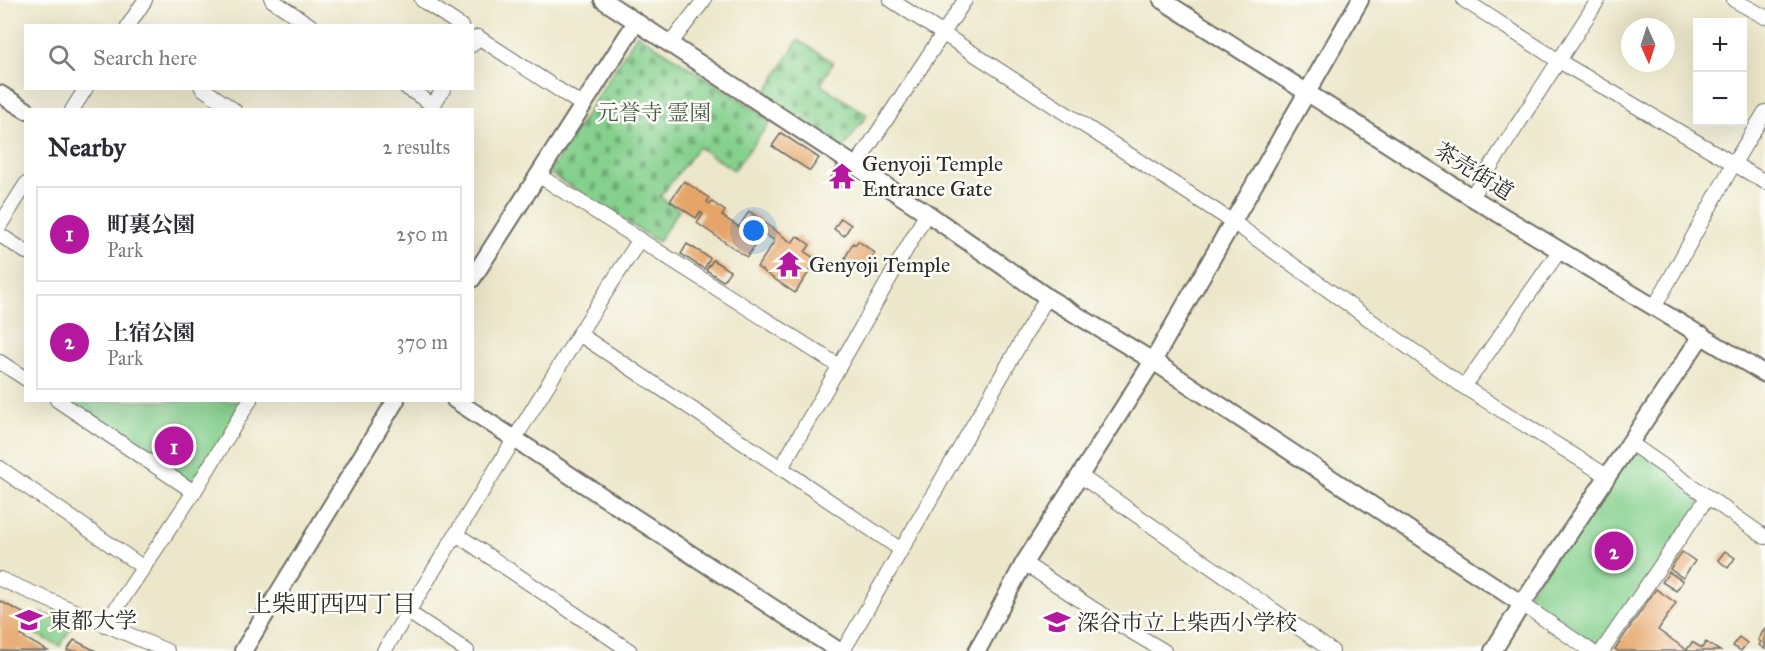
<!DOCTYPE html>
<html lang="en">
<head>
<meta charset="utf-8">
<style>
	:root { --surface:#fff; --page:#f2f2f3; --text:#2b2b33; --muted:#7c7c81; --line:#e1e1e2; --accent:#b5179e }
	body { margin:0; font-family:"IM FELL Great Primer","Noto Serif JP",serif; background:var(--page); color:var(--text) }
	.controls { position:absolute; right:18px; top:18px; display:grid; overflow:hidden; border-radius:0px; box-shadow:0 6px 24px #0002 }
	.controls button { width:54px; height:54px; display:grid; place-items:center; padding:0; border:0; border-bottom:2px solid var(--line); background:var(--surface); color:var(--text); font:30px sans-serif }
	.compass { position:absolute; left:1621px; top:18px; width:54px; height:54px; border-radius:50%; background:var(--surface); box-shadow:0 6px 24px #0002; rotate:177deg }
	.you { position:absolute; left:754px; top:231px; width:21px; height:21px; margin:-15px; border:4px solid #fff; border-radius:50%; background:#1a73e8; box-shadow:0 0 0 9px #1a73e833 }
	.badge { display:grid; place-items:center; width:39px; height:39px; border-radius:50%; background:var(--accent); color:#fff; font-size:20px; font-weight:700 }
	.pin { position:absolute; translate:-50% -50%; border:3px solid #fff; box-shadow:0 2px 6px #0006 }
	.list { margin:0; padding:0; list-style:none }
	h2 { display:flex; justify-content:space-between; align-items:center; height:78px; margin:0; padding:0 24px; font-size:26px }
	h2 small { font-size:20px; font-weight:400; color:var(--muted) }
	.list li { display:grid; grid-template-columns:39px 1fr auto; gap:18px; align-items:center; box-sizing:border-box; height:96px; margin:0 12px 12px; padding:0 12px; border:2px solid var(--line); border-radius:0px }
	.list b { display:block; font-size:22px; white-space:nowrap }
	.list p { margin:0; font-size:20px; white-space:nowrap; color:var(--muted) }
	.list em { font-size:20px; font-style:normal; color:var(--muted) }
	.icon { flex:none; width:33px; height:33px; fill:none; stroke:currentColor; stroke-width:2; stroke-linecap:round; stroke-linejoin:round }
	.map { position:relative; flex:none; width:1765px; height:651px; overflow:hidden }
	.search { position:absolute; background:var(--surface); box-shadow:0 6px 24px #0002; left:24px; top:24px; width:450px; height:66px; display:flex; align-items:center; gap:15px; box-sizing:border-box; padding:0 21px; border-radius:0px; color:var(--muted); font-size:22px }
	.panel { position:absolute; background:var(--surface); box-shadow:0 6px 24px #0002; left:24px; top:108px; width:450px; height:294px; border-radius:0px }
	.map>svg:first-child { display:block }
</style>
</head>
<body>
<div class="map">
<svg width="1765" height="651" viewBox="0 0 1765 651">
	<defs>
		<pattern id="cemetery-stones" width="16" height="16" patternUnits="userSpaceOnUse" patternTransform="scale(1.5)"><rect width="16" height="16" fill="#85d08d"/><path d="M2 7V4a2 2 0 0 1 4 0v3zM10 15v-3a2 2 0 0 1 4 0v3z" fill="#6da973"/></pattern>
	</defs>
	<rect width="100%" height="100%" fill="#fdfcf7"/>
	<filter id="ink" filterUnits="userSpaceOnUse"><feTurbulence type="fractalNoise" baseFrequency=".0167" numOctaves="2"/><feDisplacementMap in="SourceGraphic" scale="12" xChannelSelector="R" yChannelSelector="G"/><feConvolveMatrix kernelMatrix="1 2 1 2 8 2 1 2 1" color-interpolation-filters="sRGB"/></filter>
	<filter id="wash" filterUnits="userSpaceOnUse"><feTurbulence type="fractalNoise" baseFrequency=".008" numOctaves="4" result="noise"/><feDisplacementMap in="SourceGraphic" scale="24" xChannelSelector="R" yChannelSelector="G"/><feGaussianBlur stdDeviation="1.35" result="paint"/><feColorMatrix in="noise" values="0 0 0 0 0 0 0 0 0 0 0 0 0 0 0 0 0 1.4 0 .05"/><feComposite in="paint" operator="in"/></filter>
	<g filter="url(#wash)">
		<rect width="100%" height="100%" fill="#ece7ca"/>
		<g fill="url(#cemetery-stones)" stroke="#587e5c" stroke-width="1.5">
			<polygon points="637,34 772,120 734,170 698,147 660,197 679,210 658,242 549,173"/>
			<polygon points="798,40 833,62 821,85 867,115 843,149 763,97"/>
		</g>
		<g fill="#85d08d" stroke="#587e5c" stroke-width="1.5">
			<polygon points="57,401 250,401 194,492"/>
			<polygon points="1629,442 1707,498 1602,651 1522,604"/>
			<polygon points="43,613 72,626 60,646 33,633"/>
		</g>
		<g id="blocks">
			<g fill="#e6a468">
				<polygon points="781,133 819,158 810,171 772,146"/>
				<polygon points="839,164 854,174 844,188 830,179"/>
				<polygon points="684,181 709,198 707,202 710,204 712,202 725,211 722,216 739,227 749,211 792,243 797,236 810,245 805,252 817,260 795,293 757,267 775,241 763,233 747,257 697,223 703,214 700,212 696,218 670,201"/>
				<polygon points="841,218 851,225 844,236 834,229"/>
				<polygon points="858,241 875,253 863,270 845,258 853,243 855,245"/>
				<polygon points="687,244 710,258 704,269 681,254"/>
				<polygon points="713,260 730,271 723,281 706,270"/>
				<polygon points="1725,551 1735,558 1728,568 1718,560"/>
				<polygon points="1682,552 1695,561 1683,578 1670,569"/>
				<polygon points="1669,572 1683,581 1676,591 1662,582"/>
				<polygon points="1656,589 1676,603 1658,630 1687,650 1692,642 1702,648 1706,642 1720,651 1618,651 1615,649"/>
				<polygon points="0,601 31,617 21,636 48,651 0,651"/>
				<polygon points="1765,628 1765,649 1759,645 1761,642 1758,640"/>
				<polygon points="1739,637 1747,643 1741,651 1733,646"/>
				<polygon points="74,640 96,651 67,651"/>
			</g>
		</g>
	</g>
	<g filter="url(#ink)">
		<use href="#blocks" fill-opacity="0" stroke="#6f6d63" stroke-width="1.5"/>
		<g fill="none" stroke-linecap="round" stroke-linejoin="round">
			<g stroke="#6f6d63" stroke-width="16">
				<g id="minor">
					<polyline points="272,0 311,26"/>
					<polyline points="422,0 461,26"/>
					<polyline points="891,0 1233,222 1464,387 1607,476"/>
					<polyline points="1464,0 1559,61 1765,182"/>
					<polyline points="1734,0 1765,17"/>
					<polyline points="128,26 145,0"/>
					<polyline points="670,44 704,0"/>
					<polyline points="472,45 478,37 582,105"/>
					<polyline points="202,88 234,110"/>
					<polyline points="407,88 433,105"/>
					<polyline points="72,110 86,88"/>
					<polyline points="430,110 444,88"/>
					<polyline points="855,167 965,0"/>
					<polyline points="538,175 839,366"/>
					<polyline points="1471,197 1598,0"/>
					<polyline points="0,225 26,184"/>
					<polyline points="0,235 26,252"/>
					<polyline points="1655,306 1734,163 1765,112"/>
					<polyline points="579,334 640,239"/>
					<polyline points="0,362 26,379"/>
					<polyline points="1464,387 1560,250"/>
					<polyline points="57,400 194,492"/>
					<polyline points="1629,442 1765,537"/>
					<polyline points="0,468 144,568"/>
					<polyline points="781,468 927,213"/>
					<polyline points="1079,475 1332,651"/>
					<polyline points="456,534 630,651"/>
					<polyline points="1024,563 1095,610 1164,651"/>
					<polyline points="0,579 167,651"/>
					<polyline points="1522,604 1591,651"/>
					<polyline points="408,612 467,651"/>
					<polyline points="105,625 194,492 250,400"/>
					<polyline points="384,651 579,334 781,468 900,549"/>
					<polyline points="843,651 1047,297"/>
					<polyline points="1602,651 1707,498"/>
				</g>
			</g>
			<g stroke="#6f6d63" stroke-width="20">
				<g id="tertiary">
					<polyline points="603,0 927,213 1047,297 1153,361 1522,604"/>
					<polyline points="1162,0 1471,197 1765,374"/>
					<polyline points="0,94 26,110"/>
					<polyline points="472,279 636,22"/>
					<polyline points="455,400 839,651"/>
					<polyline points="243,651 396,400"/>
					<polyline points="977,651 1024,563 1153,361 1360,0"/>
					<polyline points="1493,651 1522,604 1702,335"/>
				</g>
			</g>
			<use href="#minor" stroke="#fff" stroke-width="14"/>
			<use href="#tertiary" stroke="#fff" stroke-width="16"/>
		</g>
	</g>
	<defs>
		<g id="temple-bare" transform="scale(2.07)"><path d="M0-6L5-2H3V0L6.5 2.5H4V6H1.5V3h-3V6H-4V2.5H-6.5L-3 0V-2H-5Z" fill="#b5179e" stroke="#fdfcf7" stroke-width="2.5" paint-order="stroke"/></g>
		<g id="school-bare" transform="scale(2.07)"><path d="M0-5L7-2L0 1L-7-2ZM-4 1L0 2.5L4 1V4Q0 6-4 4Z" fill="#b5179e" stroke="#fdfcf7" stroke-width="2.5" paint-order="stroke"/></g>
	</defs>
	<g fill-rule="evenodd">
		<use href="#temple-bare" x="842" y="176"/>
		<use href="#temple-bare" x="789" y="264"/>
		<use href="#school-bare" x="29" y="620"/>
		<use href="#school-bare" x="1057" y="622"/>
	</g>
	<g text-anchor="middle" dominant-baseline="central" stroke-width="5" stroke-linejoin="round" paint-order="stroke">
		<g font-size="22" fill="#465d48" stroke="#fdfcf7">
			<text x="654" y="112">元誉寺 霊園</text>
		</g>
		<g font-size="22" fill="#2b2b2b" stroke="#fdfcf7" text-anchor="start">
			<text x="862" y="163">Genyoji Temple<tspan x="862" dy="25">Entrance Gate</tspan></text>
			<text x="809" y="264">Genyoji Temple</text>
			<text x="49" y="620">東都大学</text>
			<text x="1077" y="622">深谷市立上柴西小学校</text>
		</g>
		<g font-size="22" fill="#2b2b2b" stroke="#fdfcf7">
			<text transform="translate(1474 171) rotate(32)">茶売街道</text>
		</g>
		<g font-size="24" fill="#2b2b2b" stroke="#fdfcf7">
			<text x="332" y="604">上柴町西四丁目</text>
		</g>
	</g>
</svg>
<div class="controls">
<button>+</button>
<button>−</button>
</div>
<svg class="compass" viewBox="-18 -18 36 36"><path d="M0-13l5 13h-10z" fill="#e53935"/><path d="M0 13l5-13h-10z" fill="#7c7c81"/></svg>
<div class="you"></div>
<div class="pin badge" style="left:174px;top:446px">1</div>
<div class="pin badge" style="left:1614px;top:551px">2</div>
<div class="search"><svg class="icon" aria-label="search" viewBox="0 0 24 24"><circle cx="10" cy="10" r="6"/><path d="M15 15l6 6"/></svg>Search here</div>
<section class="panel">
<h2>Nearby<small>2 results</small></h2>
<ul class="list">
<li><span class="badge">1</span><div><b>町裏公園</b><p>Park</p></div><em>250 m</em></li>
<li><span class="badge">2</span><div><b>上宿公園</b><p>Park</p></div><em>370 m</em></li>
</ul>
</section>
</div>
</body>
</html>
